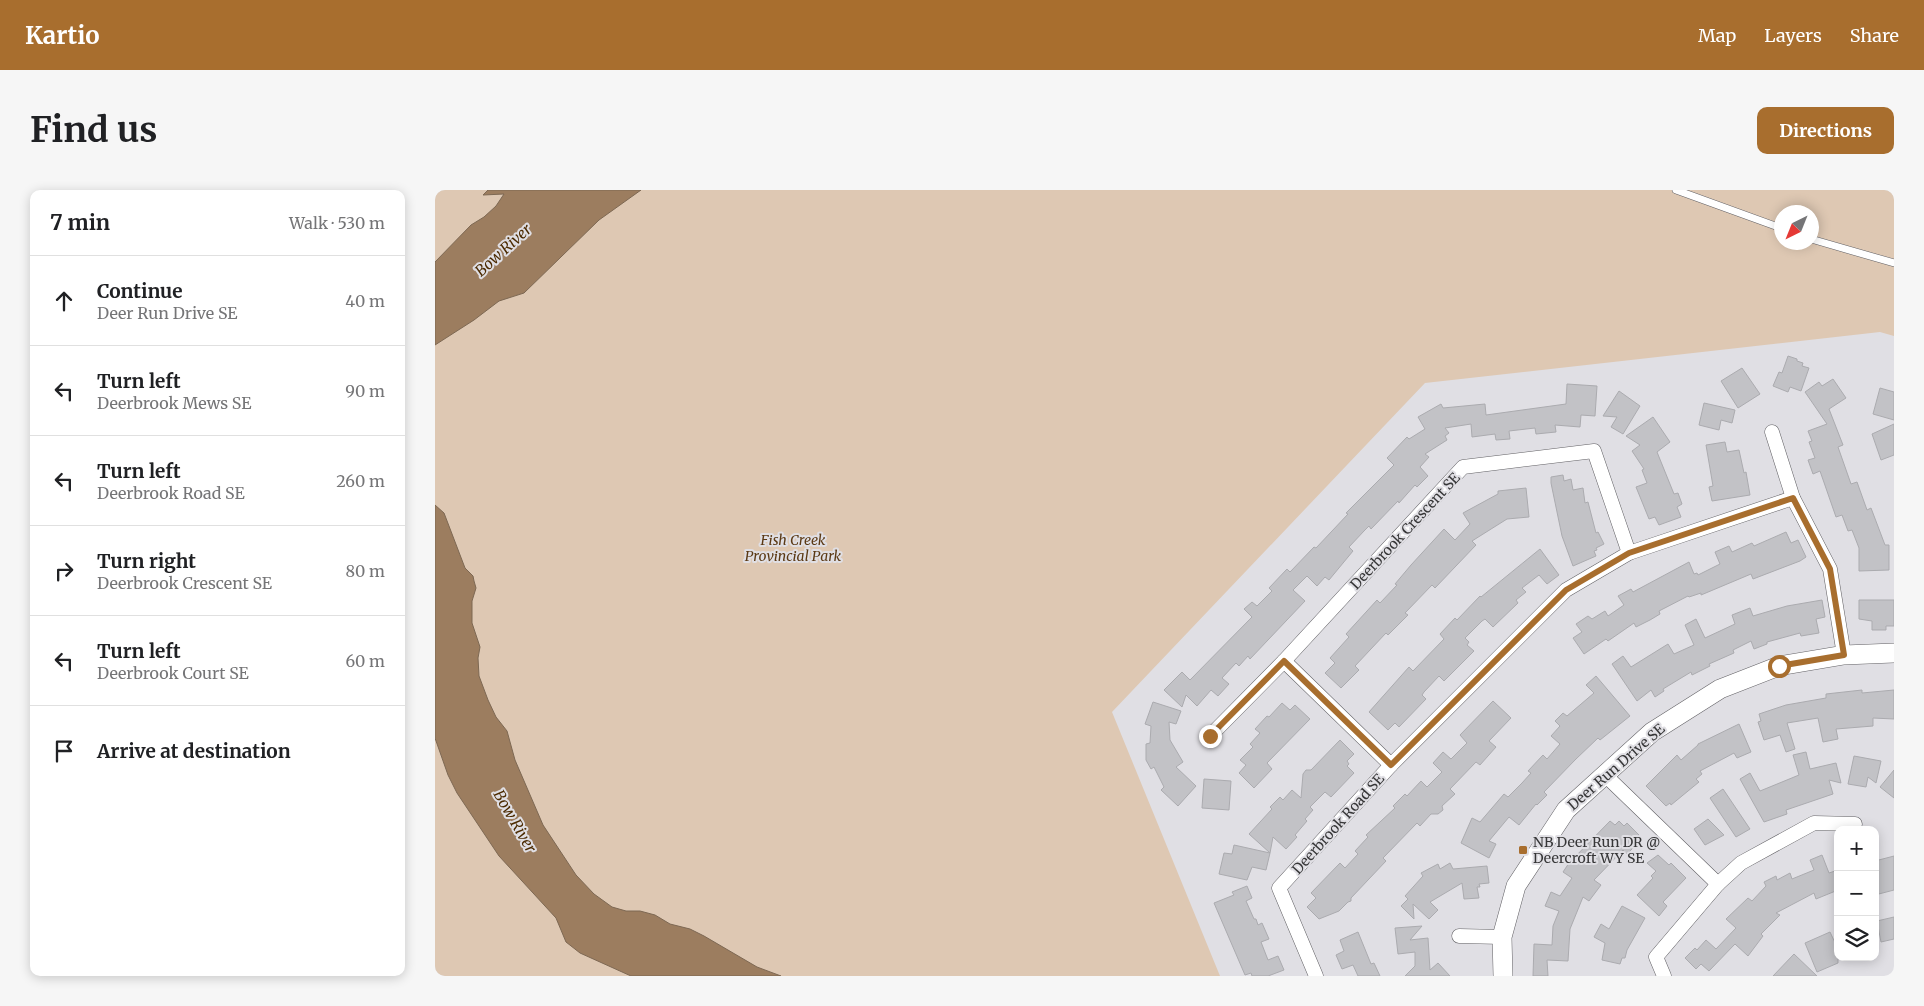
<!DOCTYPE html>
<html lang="en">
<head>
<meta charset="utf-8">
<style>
	:root { --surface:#fff; --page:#f6f6f6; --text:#202124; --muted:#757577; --line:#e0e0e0; --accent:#a86e2e }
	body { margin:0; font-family:Merriweather,serif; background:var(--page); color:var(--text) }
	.controls { position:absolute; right:15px; bottom:15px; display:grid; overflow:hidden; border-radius:10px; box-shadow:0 2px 12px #0003 }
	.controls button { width:45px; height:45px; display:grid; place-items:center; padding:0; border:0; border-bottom:1px solid var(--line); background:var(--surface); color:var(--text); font:25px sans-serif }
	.compass { position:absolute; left:1339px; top:15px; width:45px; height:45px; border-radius:50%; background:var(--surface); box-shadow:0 2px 12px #0003; rotate:223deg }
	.stop { position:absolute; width:15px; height:15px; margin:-11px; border:4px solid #a86e2e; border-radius:50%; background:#fff }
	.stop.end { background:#a86e2e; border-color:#fff; box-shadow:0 1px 5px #0008 }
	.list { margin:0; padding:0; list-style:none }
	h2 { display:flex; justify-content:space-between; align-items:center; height:65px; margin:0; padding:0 20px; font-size:21px }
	h2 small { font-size:16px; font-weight:400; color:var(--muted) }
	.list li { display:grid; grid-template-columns:32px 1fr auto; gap:15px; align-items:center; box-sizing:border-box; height:90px; padding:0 20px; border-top:1px solid var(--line) }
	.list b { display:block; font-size:19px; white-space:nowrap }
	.list p { margin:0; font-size:16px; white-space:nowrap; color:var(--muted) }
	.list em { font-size:16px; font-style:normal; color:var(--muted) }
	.icon { flex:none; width:28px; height:28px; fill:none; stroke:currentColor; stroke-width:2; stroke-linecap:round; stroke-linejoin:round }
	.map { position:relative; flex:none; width:1459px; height:786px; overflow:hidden; border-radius:10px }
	header { display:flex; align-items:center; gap:30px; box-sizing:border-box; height:70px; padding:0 25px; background:var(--accent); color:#fff }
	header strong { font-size:24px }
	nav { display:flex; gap:28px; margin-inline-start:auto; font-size:18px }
	.intro { display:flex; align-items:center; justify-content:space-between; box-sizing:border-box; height:120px; padding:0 30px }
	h1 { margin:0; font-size:35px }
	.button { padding:12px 22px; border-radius:10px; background:var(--accent); color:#fff; font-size:18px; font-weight:700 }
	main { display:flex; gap:30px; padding:0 30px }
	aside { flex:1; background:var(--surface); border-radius:10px; box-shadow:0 2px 12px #0003 }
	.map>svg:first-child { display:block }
</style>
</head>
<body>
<header>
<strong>Kartio</strong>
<nav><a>Map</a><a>Layers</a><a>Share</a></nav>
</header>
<div class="intro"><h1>Find us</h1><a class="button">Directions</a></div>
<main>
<aside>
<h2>7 min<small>Walk · 530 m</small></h2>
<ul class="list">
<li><svg class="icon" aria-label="ahead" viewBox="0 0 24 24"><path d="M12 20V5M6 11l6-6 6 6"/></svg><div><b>Continue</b><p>Deer Run Drive SE</p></div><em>40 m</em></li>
<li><svg class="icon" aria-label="left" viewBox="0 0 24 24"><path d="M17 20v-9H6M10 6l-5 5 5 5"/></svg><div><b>Turn left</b><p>Deerbrook Mews SE</p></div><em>90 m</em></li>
<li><svg class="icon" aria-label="left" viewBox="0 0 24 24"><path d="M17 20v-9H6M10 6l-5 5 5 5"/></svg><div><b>Turn left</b><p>Deerbrook Road SE</p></div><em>260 m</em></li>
<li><svg class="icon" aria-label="right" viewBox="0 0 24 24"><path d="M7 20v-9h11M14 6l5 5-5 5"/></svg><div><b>Turn right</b><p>Deerbrook Crescent SE</p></div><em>80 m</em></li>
<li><svg class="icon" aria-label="left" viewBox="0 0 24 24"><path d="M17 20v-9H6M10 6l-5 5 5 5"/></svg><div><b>Turn left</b><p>Deerbrook Court SE</p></div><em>60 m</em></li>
<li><svg class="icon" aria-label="arrive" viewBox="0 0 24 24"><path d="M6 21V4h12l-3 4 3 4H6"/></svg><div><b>Arrive at destination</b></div></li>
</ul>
</aside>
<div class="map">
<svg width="1459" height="786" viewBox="0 0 1459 786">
	<rect width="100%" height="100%" fill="#e0dfe4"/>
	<path fill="#dec8b3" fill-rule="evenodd" d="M0,0H1459V146L1445,142L990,193L677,522L785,786H0ZM1346,22H1376V52H1346Z"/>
	<g fill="#9c7d5f" stroke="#7d6853">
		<polygon points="53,0 206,0 164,30 89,103 64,111 39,130 0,155 0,72 36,35 49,27 61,16 69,4 48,5"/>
		<polygon points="0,315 9,323 30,378 38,386 39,391 41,398 37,411 37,433 45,457 43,468 44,486 53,510 61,527 72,541 80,570 108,635 141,685 159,704 177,717 191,721 205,721 220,725 235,734 255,739 269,746 322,777 346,786 196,786 145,763 131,752 121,728 64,666 22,603 13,585 0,548"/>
	</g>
	<g fill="#c2c2c6" stroke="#ababaf">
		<polygon points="1353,166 1362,169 1362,171 1368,173 1367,176 1374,178 1366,201 1355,197 1353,202 1338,196 1344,182 1347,183"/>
		<polygon points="1307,178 1325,204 1303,218 1286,191"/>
		<polygon points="1398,189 1411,208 1394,219 1408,255 1403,257 1416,294 1422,292 1432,320 1436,318 1450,355 1454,355 1454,380 1424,381 1424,358 1417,340 1413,341 1407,325 1401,327 1385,281 1378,284 1373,270 1380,268 1374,252 1377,251 1373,241 1392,234 1370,202 1384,192 1387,196"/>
		<polygon points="1132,194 1162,196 1160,226 1146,225 1145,237 1120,235 1121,242 1101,244 1100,238 1074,241 1075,249 1061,250 1060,244 1037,247 1036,234 1010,238 1014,243 1010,246 1012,250 990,264 994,267 985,277 993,286 982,297 980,295 964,313 963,311 936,339 934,336 929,341 914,357 918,361 894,390 890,387 882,396 872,386 858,400 870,411 815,469 813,466 804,476 801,473 787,488 794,494 783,506 776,500 762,516 751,505 747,517 729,500 747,482 755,490 817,427 809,419 817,412 822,416 837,401 834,398 852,379 855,382 879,357 881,358 913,324 911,323 959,275 952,268 972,247 974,249 990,239 983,227 1006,214 1008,218 1050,214 1051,225 1131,214"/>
		<polygon points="1445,198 1459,202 1459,230 1438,224"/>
		<polygon points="1184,201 1205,216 1188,244 1176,237 1182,227 1168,226"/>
		<polygon points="1269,213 1300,220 1297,233 1286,230 1284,240 1264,235"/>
		<polygon points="1218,227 1235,252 1222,262 1239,304 1243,303 1247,314 1242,317 1246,327 1224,335 1220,327 1214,329 1201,297 1212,293 1207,280 1209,279 1197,261 1205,255 1191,246"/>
		<polygon points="1459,234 1459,265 1446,270 1437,244"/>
		<polygon points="1290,252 1292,262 1304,260 1309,283 1311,282 1315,305 1277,311 1274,297 1278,296 1271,255"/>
		<polygon points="1128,285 1129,291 1136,289 1138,300 1148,298 1150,313 1153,312 1161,343 1163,342 1169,354 1161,358 1162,360 1159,361 1161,366 1138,376 1127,346 1116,293 1116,287"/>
		<polygon points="1091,298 1094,327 1072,329 1037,351 1041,355 1000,398 997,395 970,423 973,425 953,445 951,443 920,476 924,480 906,498 890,483 900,473 895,468 914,447 911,444 942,410 945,413 962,395 960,394 976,375 1009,339 1020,350 1035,334 1028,323 1063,304 1063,301"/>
		<polygon points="1351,342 1356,353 1363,350 1371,367 1365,371 1318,389 1316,384 1266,405 1266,403 1254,407 1253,406 1224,421 1225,424 1215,430 1201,437 1199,433 1173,451 1171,449 1149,464 1138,448 1147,442 1141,434 1153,426 1157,429 1170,421 1173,426 1189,415 1183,406 1196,399 1198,402 1254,372 1259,384 1262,383 1263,385 1285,374 1280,362 1294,356 1297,362 1317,353 1319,356"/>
		<polygon points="1105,359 1124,385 1112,394 1104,385 1087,398 1091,402 1081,410 1083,413 1058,437 1050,429 1047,431 1030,448 1034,452 1032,455 1039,461 1009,491 1004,486 989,502 987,505 991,509 964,537 960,533 953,540 934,522 974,477 978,481 1009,449 1005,444 1020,428 1022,430 1045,406 1046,407"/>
		<polygon points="1387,410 1390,427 1381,429 1384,443 1366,446 1365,443 1332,452 1332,454 1319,459 1316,451 1298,460 1299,463 1274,474 1275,476 1257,485 1256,482 1228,499 1229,501 1220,507 1216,500 1202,511 1177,474 1188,466 1196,477 1233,454 1239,464 1259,455 1250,435 1261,429 1270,448 1300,434 1297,425 1315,418 1318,426 1352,416"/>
		<polygon points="1424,410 1459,410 1459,436 1451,436 1451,440 1437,440 1437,431 1424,429"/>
		<polygon points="1161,486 1195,526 1165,550 1163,548 1141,569 1109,602 1112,605 1102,615 1101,614 1084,635 1074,627 1054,651 1061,654 1054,668 1026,653 1037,628 1045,632 1069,604 1073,607 1087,593 1096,583 1093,581 1108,565 1112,569 1125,554 1116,546 1125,536 1120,531 1128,523 1132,526 1159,503 1151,495"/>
		<polygon points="1427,500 1427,503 1459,500 1459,529 1438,528 1438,536 1401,539 1403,549 1388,552 1383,528 1352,533 1360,559 1351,562 1345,545 1329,550 1323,532 1326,531 1324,524 1351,515 1391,508 1391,504"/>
		<polygon points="1058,511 1076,528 1054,551 1061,557 1045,575 1041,572 1015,599 1020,604 1007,616 1008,620 1003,624 996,624 985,636 982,633 948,668 951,671 916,708 916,711 913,712 904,721 884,729 872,717 881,708 876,703 905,673 910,678 923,664 920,661 933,647 931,645 960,618 958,616 970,604 972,606 986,591 992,597 1007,582 998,573 1008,562 1016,569 1032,553 1025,545"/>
		<polygon points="718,512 746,521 741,534 734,532 735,550 748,572 741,577 761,596 743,616 726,600 729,597 719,577 716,579 711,570 711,554 715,553 716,536 710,534"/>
		<polygon points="847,513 855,520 860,515 875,529 832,573 837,579 819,598 804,583 811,575 805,570 818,557 815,554 825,543 820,539 832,526 834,527"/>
		<polygon points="1304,534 1316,562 1302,568 1299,563 1265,581 1267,584 1261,589 1264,592 1236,615 1235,613 1231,616 1211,596 1242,565 1246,570 1263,555 1263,554"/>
		<polygon points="905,550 919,564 912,571 914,574 912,576 919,583 896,607 890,602 875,617 878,620 870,629 872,631 860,645 862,647 851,659 838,647 835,663 814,644 837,619 835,617 845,607 848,610 857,600 866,608 868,584 871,580 876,580"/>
		<polygon points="1371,562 1375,579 1401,573 1406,593 1394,590 1398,604 1351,620 1352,624 1329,632 1305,589 1315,583 1325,601 1347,592 1364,585 1358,565"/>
		<polygon points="1419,566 1446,571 1441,593 1433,587 1431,597 1413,594"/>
		<polygon points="1459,580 1459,608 1445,597"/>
		<polygon points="769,589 796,591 794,620 767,618"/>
		<polygon points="1288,599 1315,639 1301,647 1275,608"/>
		<polygon points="1273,629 1289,645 1270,655 1259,639"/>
		<polygon points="1175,631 1180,635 1184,631 1189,636 1192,633 1204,645 1197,651 1201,655 1192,664 1188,660 1159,690 1166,695 1154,711 1148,707 1135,739 1133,771 1112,770 1113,786 1098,786 1099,754 1117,755 1118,736 1124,721 1110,716 1116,702 1125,706 1137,688 1128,682 1134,673"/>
		<polygon points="799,655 835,663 831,680 817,677 812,690 784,684 789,663 797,664"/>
		<polygon points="1223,665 1234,675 1236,673 1251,688 1228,712 1232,716 1224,726 1202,705 1218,688 1216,686 1221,681 1212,673"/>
		<polygon points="1387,665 1394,683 1403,680 1403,700 1381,709 1379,703 1341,723 1345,725 1326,744 1328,746 1313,766 1300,754 1274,781 1266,774 1261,779 1250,768 1260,758 1262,760 1271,750 1281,759 1301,738 1291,729 1313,708 1317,711 1331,696 1329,692 1341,686 1342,690 1355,683 1357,689 1379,680 1375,670"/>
		<polygon points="1459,666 1459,700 1440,705 1440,671"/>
		<polygon points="1015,673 1018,679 1052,676 1054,693 1044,694 1045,697 1042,697 1044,708 1029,709 1027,693 995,712 1003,720 994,729 978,714 979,729 966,716 973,709 970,706 988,686 986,683 1003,674 1005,679"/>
		<polygon points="812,696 817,708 811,711 819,729 821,729 823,735 827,733 834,749 826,752 833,770 843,766 849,780 833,786 817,786 816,783 810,785 779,713 799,705 797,702"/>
		<polygon points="1187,716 1210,728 1192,760 1190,768 1187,768 1185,774 1167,770 1170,753 1159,747 1166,734 1174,739"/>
		<polygon points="1459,727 1459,749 1446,752 1442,731"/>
		<polygon points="987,736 975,750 993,748 995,780 1003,773 1015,786 970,786 980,776 980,762 963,764 960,738"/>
		<polygon points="923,742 936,774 939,773 945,786 923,786 918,775 907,779 901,765 909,761 905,750"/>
		<polygon points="1395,742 1403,759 1403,773 1382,782 1370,753"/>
		<polygon points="1359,764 1382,786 1338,786"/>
	</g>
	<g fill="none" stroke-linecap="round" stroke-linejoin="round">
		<g stroke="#626165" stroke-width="8">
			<g id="lane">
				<polyline points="1241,0 1346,38"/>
				<polyline points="1376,49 1459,73"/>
			</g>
		</g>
		<g stroke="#626165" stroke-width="15">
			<g id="street">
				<polyline points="1337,242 1358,308 1395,379 1409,465"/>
				<polyline points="775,546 849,471"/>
				<polyline points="956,575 849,471 1028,277 1159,261 1194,363"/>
				<polyline points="1170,585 1283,694 1221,767 1229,786"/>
				<polyline points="1283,694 1306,673 1379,633 1420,634"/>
				<polyline points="1024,746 1067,747"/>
				<polyline points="881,786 844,698 956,575 1131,400 1194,363 1358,308"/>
			</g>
		</g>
		<g stroke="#626165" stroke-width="20">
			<polyline id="secondary" points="1068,786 1067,747 1081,696 1131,620 1217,542 1285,499 1344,476 1409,465 1459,463"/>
		</g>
		<use href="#lane" stroke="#fff" stroke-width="7"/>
		<use href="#street" stroke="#fff" stroke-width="14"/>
		<use href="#secondary" stroke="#fff" stroke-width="19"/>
	</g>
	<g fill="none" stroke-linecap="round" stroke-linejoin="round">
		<polyline stroke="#a86e2e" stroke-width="6" points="775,546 849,471 956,575 1131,400 1194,363 1358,308 1395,379 1409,465 1344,476"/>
	</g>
	<rect fill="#a86e2e" stroke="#e0dfe4" stroke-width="2" x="1083" y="655" width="10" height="10" rx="2.5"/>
	<g text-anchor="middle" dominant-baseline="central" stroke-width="4" stroke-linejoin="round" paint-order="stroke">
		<g font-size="14" fill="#363637" stroke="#e0dfe4">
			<text transform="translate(970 341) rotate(-47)">Deerbrook Crescent SE</text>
			<text transform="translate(1181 577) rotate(-41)">Deer Run Drive SE</text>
			<text transform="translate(903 634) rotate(-48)">Deerbrook Road SE</text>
		</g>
		<g font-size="14" font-style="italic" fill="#5b3914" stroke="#e0dfe4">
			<text x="358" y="350">Fish Creek<tspan x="358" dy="16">Provincial Park</tspan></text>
		</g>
		<g font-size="14" fill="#363637" stroke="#e0dfe4" text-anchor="start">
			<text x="1098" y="652">NB Deer Run DR @<tspan x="1098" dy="16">Deercroft WY SE</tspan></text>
		</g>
		<g font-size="15" font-style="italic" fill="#4b2a01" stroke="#e0dfe4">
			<text transform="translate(68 60) rotate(-42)">Bow River</text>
			<text transform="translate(80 631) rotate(60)">Bow River</text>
		</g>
	</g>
</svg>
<div class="controls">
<button>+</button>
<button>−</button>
<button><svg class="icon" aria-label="layers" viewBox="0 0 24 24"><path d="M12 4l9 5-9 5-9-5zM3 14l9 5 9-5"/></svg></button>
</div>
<svg class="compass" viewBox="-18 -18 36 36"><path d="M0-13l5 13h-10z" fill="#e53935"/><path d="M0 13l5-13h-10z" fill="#757577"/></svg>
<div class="stop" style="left:1344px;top:476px"></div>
<div class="stop end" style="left:775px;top:546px"></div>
</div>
</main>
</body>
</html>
